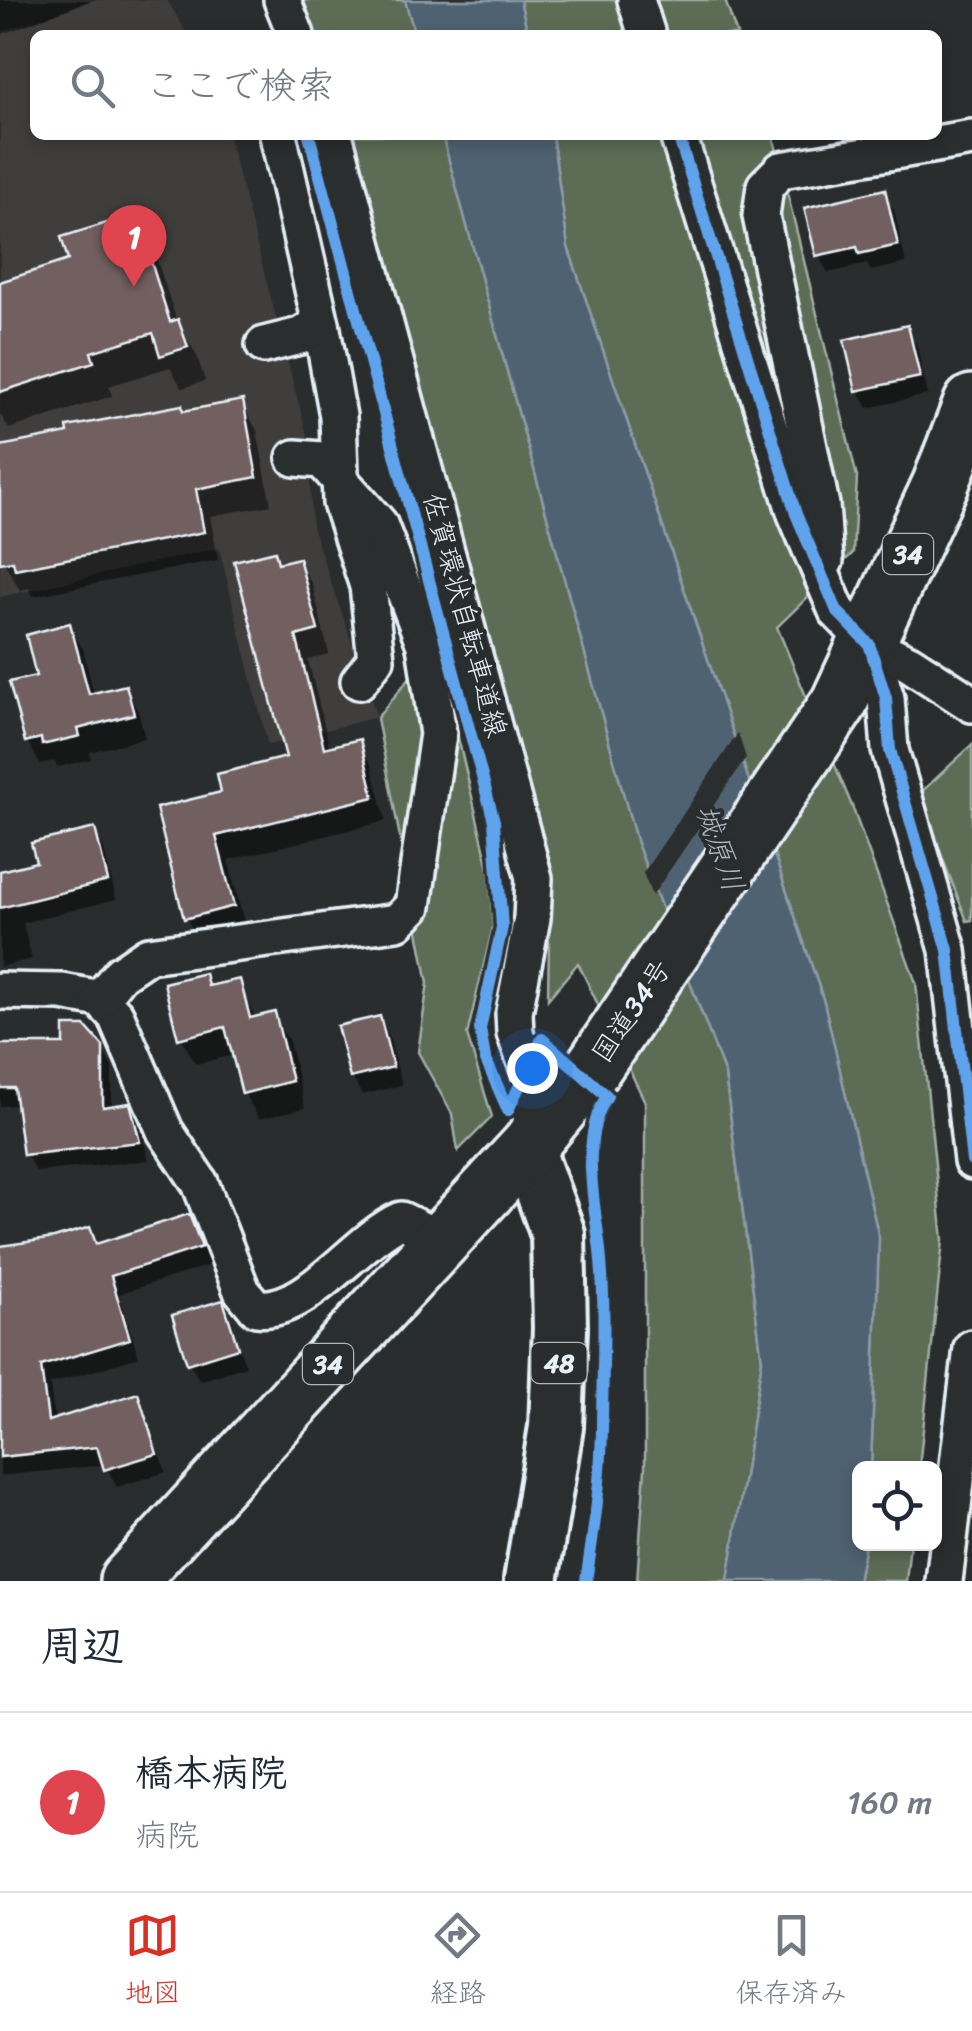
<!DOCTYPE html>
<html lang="ja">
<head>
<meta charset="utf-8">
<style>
	:root { --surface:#fff; --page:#f6f6f7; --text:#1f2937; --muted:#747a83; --line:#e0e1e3; --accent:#d93025 }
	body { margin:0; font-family:Sriracha,"Klee One",sans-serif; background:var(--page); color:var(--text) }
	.controls { position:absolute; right:30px; bottom:30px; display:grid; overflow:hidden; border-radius:15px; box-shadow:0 5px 15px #0003 }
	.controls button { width:90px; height:90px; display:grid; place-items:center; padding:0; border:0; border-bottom:2px solid var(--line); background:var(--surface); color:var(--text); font:50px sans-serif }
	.you { position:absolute; left:532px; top:1068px; width:35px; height:35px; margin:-25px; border:8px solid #fff; border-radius:50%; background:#1a73e8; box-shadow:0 0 0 15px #1a73e833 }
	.badge { display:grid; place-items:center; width:65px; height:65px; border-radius:50%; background:var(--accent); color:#fff; font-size:32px; font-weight:700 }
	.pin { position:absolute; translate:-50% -82px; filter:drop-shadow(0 2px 5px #0008) }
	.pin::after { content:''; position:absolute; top:52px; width:35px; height:30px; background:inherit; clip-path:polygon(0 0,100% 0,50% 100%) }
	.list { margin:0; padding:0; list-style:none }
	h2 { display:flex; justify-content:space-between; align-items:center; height:130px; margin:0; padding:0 40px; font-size:42px }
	h2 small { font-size:32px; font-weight:400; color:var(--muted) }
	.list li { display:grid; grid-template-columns:65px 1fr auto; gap:30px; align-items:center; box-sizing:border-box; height:180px; padding:0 40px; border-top:2px solid var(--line) }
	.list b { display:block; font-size:38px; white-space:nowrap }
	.list p { margin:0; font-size:32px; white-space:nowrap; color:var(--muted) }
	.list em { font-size:32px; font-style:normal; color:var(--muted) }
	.icon { flex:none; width:55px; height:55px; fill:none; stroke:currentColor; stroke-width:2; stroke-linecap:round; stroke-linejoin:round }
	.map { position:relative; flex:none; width:972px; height:1581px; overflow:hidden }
	.search { position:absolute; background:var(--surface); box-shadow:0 5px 15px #0003; left:30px; right:30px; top:30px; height:110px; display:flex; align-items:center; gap:25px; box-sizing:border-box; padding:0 35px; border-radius:15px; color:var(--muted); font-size:38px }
	.sheet { height:310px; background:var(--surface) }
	nav { display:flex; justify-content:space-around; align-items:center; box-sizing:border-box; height:140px; border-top:2px solid var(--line); background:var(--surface); font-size:28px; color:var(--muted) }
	nav a { display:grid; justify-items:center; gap:5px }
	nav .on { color:var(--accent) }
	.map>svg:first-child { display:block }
</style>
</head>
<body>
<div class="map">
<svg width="972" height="1581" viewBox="0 0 972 1581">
	<rect width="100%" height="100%" fill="#2a2d2e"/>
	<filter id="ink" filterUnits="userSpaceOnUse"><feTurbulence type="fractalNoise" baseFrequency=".01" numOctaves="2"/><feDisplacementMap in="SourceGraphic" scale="20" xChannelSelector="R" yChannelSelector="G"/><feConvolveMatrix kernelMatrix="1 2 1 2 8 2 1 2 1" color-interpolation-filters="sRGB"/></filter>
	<g filter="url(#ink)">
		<polygon fill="#403c3c" points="94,0 167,0 188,35 35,35 35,135 228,135 308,439 312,526 377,717 268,745 219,548 0,597 0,32"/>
		<g fill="#5b6c55" stroke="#a2aea6" stroke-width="2.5">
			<polygon points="303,0 405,0 415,35 316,35"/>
			<polygon points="520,0 725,0 737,35 528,35"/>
			<polygon points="352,135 442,135 637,843 725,1074 762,1360 728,1581 637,1581 645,1469 645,1102 578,963 548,999 550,872"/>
			<polygon points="552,135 773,135 774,139 857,477 853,553 777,627 852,806 916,983 943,1240 919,1468 871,1468 879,1238 824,1002 568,247"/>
			<polygon points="411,676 446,778 456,729 489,869 493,926 467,1035 492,1117 458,1151 452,1114 418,1052 428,983 377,718"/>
			<polygon points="972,745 972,920 967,921 918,795"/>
			<polygon points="865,1544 910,1544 906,1581 858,1581"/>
		</g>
		<g fill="#506272" stroke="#8d9ba8" stroke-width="2.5">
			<polygon points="405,0 520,0 528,35 415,35"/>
			<polygon points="442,135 552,135 568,247 824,1002 879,1238 871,1468 860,1468 860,1544 865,1544 858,1581 728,1581 762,1360 725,1074 637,843"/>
		</g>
		<polygon fill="#2a2d2e" points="738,733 746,758 652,896 643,873"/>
		<g fill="#0007">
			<polygon points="0,0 91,0 0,35"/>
			<polygon points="883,192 894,210 906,263 871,271 867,264 828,273 818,255"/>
			<polygon points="135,217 154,251 177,322 197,356 205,381 182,388 170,367 109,386 112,396 9,429 0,414 0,285 71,262"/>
			<polygon points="906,328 917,346 928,395 868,408 858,390"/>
			<polygon points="241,403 257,430 271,505 210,516 218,560 33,596 29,588 20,590 4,562 0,543 0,449"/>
			<polygon points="273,553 280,565 298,561 312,584 329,654 308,660 330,749 358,742 372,766 386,821 228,860 246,930 200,942 186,918 224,794 289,759"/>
			<polygon points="69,626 83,649 94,695 125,688 138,711 145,738 90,752 91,759 58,767 54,761 40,764 27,741 39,677"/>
			<polygon points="94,831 104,849 116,899 23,923 32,959 0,967 0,873 39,864"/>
			<polygon points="203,976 211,988 238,981 256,1019 273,1015 289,1041 305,1108 259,1119 244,1093 234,1055 196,1064 181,1038"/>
			<polygon points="379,1018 389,1036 402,1085 362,1095 352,1077"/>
			<polygon points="0,1046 101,1047 112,1067 112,1108 129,1106 139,1124 149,1160 36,1172 26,1154 19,1105 0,1106"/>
			<polygon points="188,1217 210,1265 119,1294 139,1357 50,1384 55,1422 137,1396 166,1472 117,1487 105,1465 0,1476 0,1248 55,1240 89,1230 98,1245"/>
			<polygon points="222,1303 246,1366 200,1381 189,1363"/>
		</g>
		<g fill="#725f5e" stroke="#e8f1f8" stroke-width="2.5">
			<polygon points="885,189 898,245 859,254 857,247 816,256 804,208"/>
			<polygon points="136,214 170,322 178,319 188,347 160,356 153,333 91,352 94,362 0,392 0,282 68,260 61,237"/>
			<polygon points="908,325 920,377 856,391 844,340"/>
			<polygon points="243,400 257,477 196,489 204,532 15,569 13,561 0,563 0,446 68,433 67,427 182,405 183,411"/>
			<polygon points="275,551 278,563 299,558 318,630 296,636 324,748 360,739 374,797 216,836 234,906 184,919 156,808 221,792 217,774 286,757 234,561"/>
			<polygon points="70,623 89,694 126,685 134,714 78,729 80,736 42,745 41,738 25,742 9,682 36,676 26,635"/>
			<polygon points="95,828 108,881 0,908 0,871 36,862 31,843"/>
			<polygon points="205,973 208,986 240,979 250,1018 275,1012 292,1081 242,1094 225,1027 178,1039 164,983"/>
			<polygon points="380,1016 393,1067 350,1078 337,1026"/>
			<polygon points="64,1026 85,1026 103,1046 103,1107 130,1103 140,1142 23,1155 14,1088 0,1088 0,1044 64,1044"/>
			<polygon points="189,1214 202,1247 111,1276 130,1339 41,1366 48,1421 138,1393 157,1454 104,1470 97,1447 0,1457 0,1246 54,1238 90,1227 96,1244"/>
			<polygon points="223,1300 238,1348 187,1364 172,1315"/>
		</g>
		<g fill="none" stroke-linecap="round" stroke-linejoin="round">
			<g stroke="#e8f1f8" stroke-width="42">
				<g id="street">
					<polyline points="282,0 296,35"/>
					<polyline points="636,0 647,35"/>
					<polyline points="334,135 534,878 532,918 514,1012 515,1033 536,1089 528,1142"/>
					<polyline points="678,135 796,514 837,611 869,644 886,698 890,750 948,950 972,1161"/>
					<polyline points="321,324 338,416 341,503 368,586 376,659 359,681"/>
					<polyline points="264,345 300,336 321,324 278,135"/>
					<polyline points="295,458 322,460 379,524 425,645"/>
					<polyline points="825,561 821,505 761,216 765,186 781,170 972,138"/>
					<polyline points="869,644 909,663 972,704"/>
					<path d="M0,991L62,992L100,999L116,1016L165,1131L200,1183L242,1291L256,1308C307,1315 354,1241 401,1220L442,1240"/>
					<polyline points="100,999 120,974 148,955 397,922 413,906 438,734 425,645 465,634"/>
					<polyline points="944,1581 972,1348"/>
				</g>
			</g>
			<g stroke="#e8f1f8" stroke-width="60">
				<polyline id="primary" points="527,1148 558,1234 560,1328 556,1427 531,1581"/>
			</g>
			<g stroke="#e8f1f8" stroke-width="62">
				<polyline id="highway" points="128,1581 527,1148 593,1068 839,703 941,483 972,403"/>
			</g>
			<polyline stroke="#e8f1f8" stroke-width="6" stroke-dasharray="2.5 8" stroke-linecap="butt" points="586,1581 599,1494"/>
			<use href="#street" stroke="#2a2d2e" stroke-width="35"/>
			<use href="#primary" stroke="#2a2d2e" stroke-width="52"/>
			<use href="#highway" stroke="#2a2d2e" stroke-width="55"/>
			<g stroke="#2a2d2e" stroke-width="19">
				<g id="cycleway">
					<polyline points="309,135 494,821 502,927 480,1029 485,1058 508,1110"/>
					<polyline points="678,135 796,514 837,611 869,644 886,698 890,750 948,950 972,1161"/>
					<path d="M508,1110L542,1039L607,1096C577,1142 597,1210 601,1261C606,1316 602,1374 602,1429C601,1481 594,1530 586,1581"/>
				</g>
			</g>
			<use href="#cycleway" stroke="#60a3ed" stroke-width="12"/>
		</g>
	</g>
	<g text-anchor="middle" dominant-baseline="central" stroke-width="8" stroke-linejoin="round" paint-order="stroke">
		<g fill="#2a2d2e" stroke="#afb6bb" stroke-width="2.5">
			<rect x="883" y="534" width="50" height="40" rx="8"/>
			<rect x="531.5" y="1343" width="55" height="40" rx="8"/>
			<rect x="303" y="1344" width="50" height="40" rx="8"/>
		</g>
		<g font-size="25" font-weight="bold" fill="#e8f1f8">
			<text x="908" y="554">34</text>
			<text x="559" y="1363">48</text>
			<text x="328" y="1364">34</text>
		</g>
		<g font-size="28" fill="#e8f1f8" stroke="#2a2d2e">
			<text transform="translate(465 615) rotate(75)">佐賀環状自転車道線</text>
			<text transform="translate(631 1011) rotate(-56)">国道34号</text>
		</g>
		<g font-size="30" font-style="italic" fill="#abb8c2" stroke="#2a2d2e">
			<text transform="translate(720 848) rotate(71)">城原川</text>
		</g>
	</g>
</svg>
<div class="controls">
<button><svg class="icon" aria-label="locate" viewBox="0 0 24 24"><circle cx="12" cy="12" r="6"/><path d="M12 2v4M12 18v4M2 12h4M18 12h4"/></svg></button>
</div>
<div class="you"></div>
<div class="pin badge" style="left:134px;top:287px;background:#e0444e">1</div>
<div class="search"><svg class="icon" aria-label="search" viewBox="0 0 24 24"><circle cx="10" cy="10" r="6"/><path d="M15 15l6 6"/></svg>ここで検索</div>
</div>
<section class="sheet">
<h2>周辺<small></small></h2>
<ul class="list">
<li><span class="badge" style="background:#e0444e">1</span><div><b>橋本病院</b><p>病院</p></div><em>160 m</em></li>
</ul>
</section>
<nav>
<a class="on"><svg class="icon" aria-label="map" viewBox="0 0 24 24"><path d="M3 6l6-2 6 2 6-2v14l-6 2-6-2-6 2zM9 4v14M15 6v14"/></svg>地図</a>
<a><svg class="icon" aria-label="directions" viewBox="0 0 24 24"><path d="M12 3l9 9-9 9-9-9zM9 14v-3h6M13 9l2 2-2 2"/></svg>経路</a>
<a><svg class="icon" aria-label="saved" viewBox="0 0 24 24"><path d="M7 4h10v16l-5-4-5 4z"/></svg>保存済み</a>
</nav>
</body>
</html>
